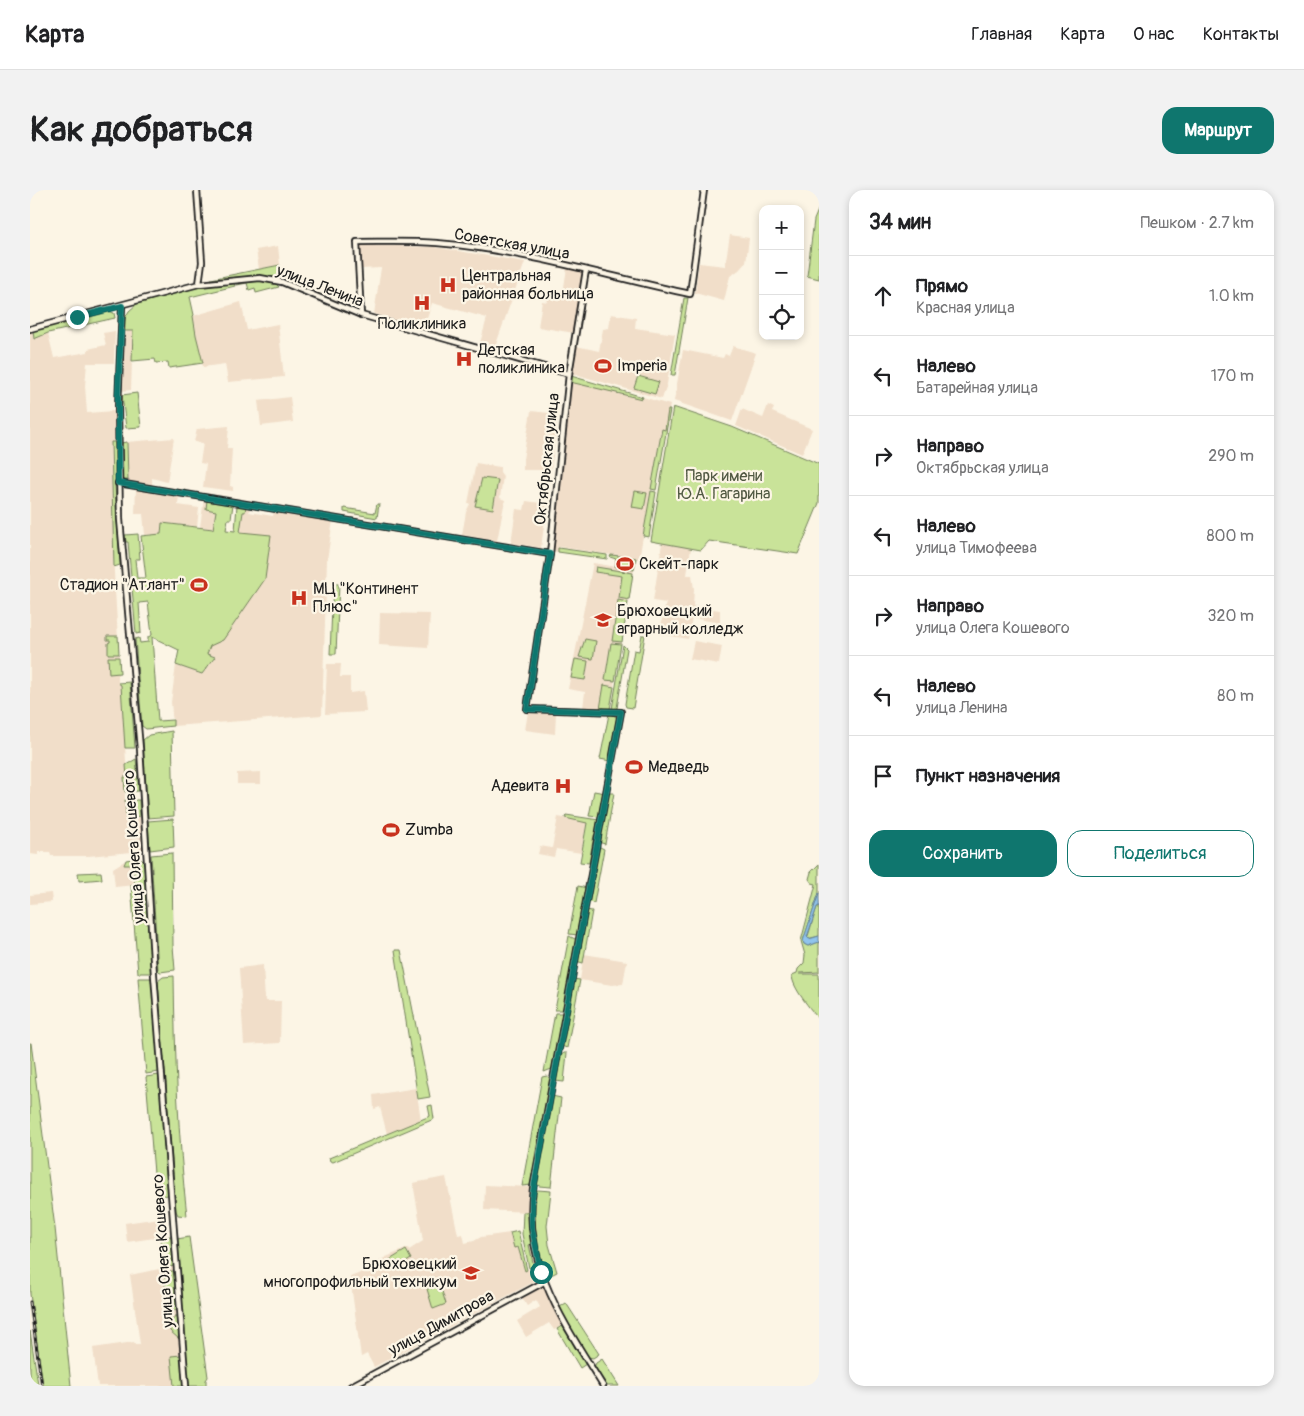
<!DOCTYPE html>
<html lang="ru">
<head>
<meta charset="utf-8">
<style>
	:root { --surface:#fff; --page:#f2f2f2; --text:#202124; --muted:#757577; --line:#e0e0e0; --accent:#0f766e }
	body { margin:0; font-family:Pangolin,sans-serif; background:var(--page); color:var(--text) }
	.controls { position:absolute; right:15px; top:15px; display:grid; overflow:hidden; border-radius:10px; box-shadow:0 2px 8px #0003 }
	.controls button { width:45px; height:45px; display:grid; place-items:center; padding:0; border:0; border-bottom:1px solid var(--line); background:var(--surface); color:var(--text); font:25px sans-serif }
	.stop { position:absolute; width:15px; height:15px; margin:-11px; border:4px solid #0f766e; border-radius:50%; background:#fff }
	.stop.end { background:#0f766e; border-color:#fff; box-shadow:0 1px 5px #0008 }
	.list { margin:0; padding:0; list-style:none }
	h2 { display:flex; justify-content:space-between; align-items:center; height:65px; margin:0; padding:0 20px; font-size:21px }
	h2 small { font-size:16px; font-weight:400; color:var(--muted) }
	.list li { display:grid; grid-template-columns:32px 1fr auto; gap:15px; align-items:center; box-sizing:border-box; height:80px; padding:0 20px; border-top:1px solid var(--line) }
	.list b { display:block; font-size:19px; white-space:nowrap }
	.list p { margin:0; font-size:16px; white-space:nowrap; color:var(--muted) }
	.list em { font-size:16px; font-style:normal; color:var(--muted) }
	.actions { display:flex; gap:10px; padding:15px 20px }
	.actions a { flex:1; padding:11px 0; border:1px solid var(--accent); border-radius:15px; text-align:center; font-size:18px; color:var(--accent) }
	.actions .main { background:var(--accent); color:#fff }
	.icon { flex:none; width:28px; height:28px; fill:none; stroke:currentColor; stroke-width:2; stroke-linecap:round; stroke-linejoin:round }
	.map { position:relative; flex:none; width:789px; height:1196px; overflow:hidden; border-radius:15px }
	header { display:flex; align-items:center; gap:30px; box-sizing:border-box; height:70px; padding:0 25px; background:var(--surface); border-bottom:1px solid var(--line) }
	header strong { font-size:24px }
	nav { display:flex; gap:28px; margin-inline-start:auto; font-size:18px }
	.intro { display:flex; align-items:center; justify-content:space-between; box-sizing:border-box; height:120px; padding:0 30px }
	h1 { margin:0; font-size:35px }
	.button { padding:12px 22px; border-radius:15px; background:var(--accent); color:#fff; font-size:18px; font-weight:700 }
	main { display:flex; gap:30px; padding:0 30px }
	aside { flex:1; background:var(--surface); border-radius:15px; box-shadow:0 2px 8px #0003 }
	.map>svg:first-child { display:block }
</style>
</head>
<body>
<header>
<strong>Карта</strong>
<nav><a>Главная</a><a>Карта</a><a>О нас</a><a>Контакты</a></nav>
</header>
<div class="intro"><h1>Как добраться</h1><a class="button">Маршрут</a></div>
<main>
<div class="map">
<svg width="789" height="1196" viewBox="0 0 789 1196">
	<rect width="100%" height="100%" fill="#fcf5e5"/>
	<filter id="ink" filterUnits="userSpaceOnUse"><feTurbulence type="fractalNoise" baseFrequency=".02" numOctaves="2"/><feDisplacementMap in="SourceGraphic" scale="10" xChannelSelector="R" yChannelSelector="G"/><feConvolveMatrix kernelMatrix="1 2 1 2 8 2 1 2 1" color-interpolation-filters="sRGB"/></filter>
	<g filter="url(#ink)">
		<g fill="#f1dec9">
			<polygon points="700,45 719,48 716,72 709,80 700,86 694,111 665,103 669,73 695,76"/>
			<polygon points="329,55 404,57 495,72 465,157 450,153 457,128 402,113 394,138 344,124 351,78 330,79"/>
			<polygon points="248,56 250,75 229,79 226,60"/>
			<polygon points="537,78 554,82 544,143 508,137 512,111 517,112 519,101 533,103"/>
			<polygon points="211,112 217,140 248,134 254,187 198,192 195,174 173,177 166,145 163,126"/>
			<polygon points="581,124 606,128 605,138 645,144 637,194 632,209 541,183 546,156 569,161 573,139 579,138"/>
			<polygon points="3,139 4,148 18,143 24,168 58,162 58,159 76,155 73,143 85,141 84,173 57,173 55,196 57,223 84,221 85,252 81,253 84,383 90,483 88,483 88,493 91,495 97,587 94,588 96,627 110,626 113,661 58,666 21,666 20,662 8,662 8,665 0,664 0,140"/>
			<polygon points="93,141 103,141 101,200 90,201"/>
			<polygon points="703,156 726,163 702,231 644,211 653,160 693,168 695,164 699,166"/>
			<polygon points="541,186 640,215 635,240 632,240 609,369 529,357 528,362 522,361"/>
			<polygon points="260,207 263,232 231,236 228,211"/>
			<polygon points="738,215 744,218 742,222 782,239 772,264 706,236 712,219 733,228"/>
			<polygon points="501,221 528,224 521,280 493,280 493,269"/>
			<polygon points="199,236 197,258 202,258 200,296 203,297 203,301 173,297 176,274 170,273 173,253 164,252 167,239"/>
			<polygon points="144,248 137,292 122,288 122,297 91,292 91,290 98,290 97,252"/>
			<polygon points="446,273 470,277 470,282 473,286 470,308 475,310 467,351 432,345 436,322 440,314 438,313"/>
			<polygon points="106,298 149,305 148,315 169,318 167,337 132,333 131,344 115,345 113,324 105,324"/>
			<polygon points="174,309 177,310 186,320 184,339 170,337"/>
			<polygon points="496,311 517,314 511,358 481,353 486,319 494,320"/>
			<polygon points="216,316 220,317 219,322 243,326 244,321 303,330 297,370 292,525 143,536 141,512 146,475 172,484 185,467 177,464 210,342 213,322"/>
			<polygon points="632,353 661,358 657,385 662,385 664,399 663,416 690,420 690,433 662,428 658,449 630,444 633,423 636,413 623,411"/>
			<polygon points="563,373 604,380 580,519 553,518 555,502 538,499"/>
			<polygon points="350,423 400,424 398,458 349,455"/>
			<polygon points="664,451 692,456 689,474 660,469"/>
			<polygon points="297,474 311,474 310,487 320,487 320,503 334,501 336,522 295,524"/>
			<polygon points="498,522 526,523 525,544 495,540"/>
			<polygon points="231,582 231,594 207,594 207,583"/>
			<polygon points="528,627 557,632 551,663 526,659 524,667 508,664 510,656 522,658"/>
			<polygon points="96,670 94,675 103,674 105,695 85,697 83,678"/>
			<polygon points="21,703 22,712 0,714 0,705"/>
			<polygon points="554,764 597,771 593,794 582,795 550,790"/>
			<polygon points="233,775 235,811 251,811 250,853 214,855 209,778"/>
			<polygon points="386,898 391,930 357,944 350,917 344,919 343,905"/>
			<polygon points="416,987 428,1045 433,1044 435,1053 444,1051 451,1047 480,1043 484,1057 488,1057 495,1081 504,1077 499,1055 502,1054 511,1088 344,1177 337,1164 331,1167 320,1087 328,1084 356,1067 378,1058 379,1060 393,1051 383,993"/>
			<polygon points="455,995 500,997 499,1022 454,1020"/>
			<polygon points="130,1028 131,1047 97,1052 95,1033"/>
			<polygon points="144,1076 153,1196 68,1196 63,1158 104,1152 105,1154 110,1154 100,1085"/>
			<polygon points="513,1094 534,1135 524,1140 519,1133 496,1147 487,1131 510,1117 506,1110 497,1116 491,1106"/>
		</g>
		<g fill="#c9e399" stroke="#72805a">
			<polygon points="789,18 789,89 777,86 784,30"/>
			<polygon points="250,75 250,89 231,87 181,91 181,89"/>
			<path d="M224,90C233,90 243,89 249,97L226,103L225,98L219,100L217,93L207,95L206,92Z"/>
			<polygon points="204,92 205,96 160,107 164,125 163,126 166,145 173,173 139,178 138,172 126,173 125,169 102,171 103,141 93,141 95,128 99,121 107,114 169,96"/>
			<polygon points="654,108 658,108 645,185 641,185"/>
			<polygon points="79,121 84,123 85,128 18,143 4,149 3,140"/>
			<polygon points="541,186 613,207 612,209 540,192"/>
			<polygon points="608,186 629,192 625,204 604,198"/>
			<polygon points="107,203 111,237 96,238 92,205"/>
			<polygon points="643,217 702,237 789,274 789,313 768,364 679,351 671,360 621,351"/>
			<polygon points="638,220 640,220 626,300 621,299 632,239 635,240"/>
			<polygon points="81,252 85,252 85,296 90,375 84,377"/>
			<polygon points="97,252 98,290 91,290 91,253"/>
			<polygon points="452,288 468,290 463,319 445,316"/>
			<polygon points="605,301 617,303 614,319 602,317"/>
			<polygon points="621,301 626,302 619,347 613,346"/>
			<polygon points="177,310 203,314 201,329 198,329 196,340 205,341 207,315 216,316 215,322 213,322 210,342 241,345 235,389 193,450 180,456 177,464 185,467 172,484 146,475 149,460 122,447 128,531 143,530 143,536 116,539 112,536 105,449 109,448 110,453 118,452 118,447 122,445 118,412 109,413 111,443 106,444 98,352 96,352 95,345 108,344 110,369 105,369 107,388 116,388 111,346 131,344 132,333 183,339 186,321 176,319"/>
			<polygon points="347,314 349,314 347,328 314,322 314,318 345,323"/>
			<polygon points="528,358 577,365 577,369 528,362"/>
			<polygon points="581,365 606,368 604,380 585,377 586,369 580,367"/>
			<polygon points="566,377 603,383 599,410 589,408 592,386 565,382"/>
			<polygon points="303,394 309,394 306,464 300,464"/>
			<polygon points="588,410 598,412 592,452 582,451"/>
			<polygon points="612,445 615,445 603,518 596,517 595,514 604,460 609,461"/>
			<polygon points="77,446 88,446 89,464 78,464 78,453 80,452 80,450 77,450"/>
			<polygon points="555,449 566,451 563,469 549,467"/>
			<polygon points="581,453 591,454 585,491 575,490"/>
			<polygon points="593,455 597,459 587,518 582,519"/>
			<polygon points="78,467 89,467 90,483 79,484"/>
			<polygon points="545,469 558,471 555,490 541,488"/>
			<polygon points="100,492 105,558 95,558 91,495 88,493"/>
			<polygon points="574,495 584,497 580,519 570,519"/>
			<polygon points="579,524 585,526 588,530 580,571 570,569"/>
			<polygon points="142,541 144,626 118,628 113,550 119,545"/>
			<polygon points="106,569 109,601 95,602 94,587 97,587 96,575"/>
			<polygon points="564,601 575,603 569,627 559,626"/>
			<polygon points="578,603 584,603 575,654 568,652"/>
			<polygon points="95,610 109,610 110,626 96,628"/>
			<polygon points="536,625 569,630 567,644 564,645 559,673 550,672 557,633 535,628"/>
			<polygon points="143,629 144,657 120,660 118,631"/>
			<polygon points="568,656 574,659 564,713 557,712"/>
			<polygon points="142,663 143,756 145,780 130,782 128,780 121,665"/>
			<polygon points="107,668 114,671 121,783 108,783 101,695 105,695 103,675 94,675 96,670"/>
			<path d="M789,674V703L773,751L774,754L778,756L789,752V782L771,783L770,782V784H789V830C781,819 762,798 762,785L767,783L768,779L774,773L775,765L771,751L786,694L782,693L779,689L781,682Z"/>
			<polygon points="71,682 72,689 49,691 48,683"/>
			<polygon points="548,696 557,698 548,745 539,744"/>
			<polygon points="789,716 789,746 777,749 787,717"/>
			<polygon points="556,720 562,721 553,773 546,771"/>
			<polygon points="539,746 547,750 534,820 525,820"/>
			<polygon points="365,760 371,760 400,907 388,909"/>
			<path d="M144,786C145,866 148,947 157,1026L148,1025L146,1021L128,791L133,787Z"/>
			<polygon points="108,788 122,788 129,882 116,884"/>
			<polygon points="543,789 550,790 537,858 531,856"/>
			<polygon points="525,823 534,823 524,878 514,882"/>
			<polygon points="0,853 1,853 25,1038 41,1196 13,1196 0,1104"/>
			<polygon points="534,863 537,863 534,892 525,891 530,866"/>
			<polygon points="129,885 138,1005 126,1007 116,887"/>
			<polygon points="517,886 521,889 502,995 492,996 512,887"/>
			<polygon points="522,906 531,908 521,997 509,996 506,993"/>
			<polygon points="402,915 404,929 303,972 300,971 299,968 400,926 398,916"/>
			<path d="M508,1000L521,1001L517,1036L519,1055L527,1082L515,1088C507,1059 502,1031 505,1001Z"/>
			<polygon points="493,1022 499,1022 502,1054 499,1055 504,1077 499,1078 492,1044"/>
			<polygon points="488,1041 497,1080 495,1081 488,1057 484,1058 480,1043"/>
			<polygon points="142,1046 144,1076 134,1078 131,1047"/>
			<polygon points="159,1047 178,1187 176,1190 176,1196 158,1196 147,1049"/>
			<polygon points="376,1060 381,1069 364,1080 358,1071"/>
			<polygon points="134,1081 144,1081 146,1103 136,1104"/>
			<polygon points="410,1095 416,1114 403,1119 397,1099"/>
			<polygon points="146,1106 147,1119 138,1126 136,1107"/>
			<polygon points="536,1113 569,1164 563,1168 558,1167 538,1134 530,1117"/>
			<polygon points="145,1126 148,1126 149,1149 140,1141 139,1135"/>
			<polygon points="534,1135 545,1153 544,1156 548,1162 550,1162 556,1172 556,1174 550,1178 527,1139"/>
			<polygon points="0,1141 8,1194 8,1196 0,1196"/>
			<polygon points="151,1165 153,1196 144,1196 141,1166"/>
			<polygon points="572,1169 589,1196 577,1196 564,1177 566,1173"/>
		</g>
		<polygon fill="#90c4ed" stroke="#628199" points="789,703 789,716 787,717 777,747 779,749 789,746 789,752 778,756 774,754 773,751"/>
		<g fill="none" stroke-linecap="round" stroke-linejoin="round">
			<g stroke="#1c1c1c" stroke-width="8">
				<g id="minor">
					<polyline points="167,0 172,72 169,94"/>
					<path d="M556,80L539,184L520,364L497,519L591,522L503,998C492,1075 535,1134 573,1196"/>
					<polyline points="92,116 88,218 90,329 110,559 124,785 156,1196"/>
					<path d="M331,125L327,52C354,52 381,51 407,53C492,60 576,86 660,104L674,0"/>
					<polyline points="0,139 169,94 230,88 252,92 331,125 539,184"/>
					<polyline points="88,293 520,364"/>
					<polyline points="321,1196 514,1092"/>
				</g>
			</g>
			<use href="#minor" stroke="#fcf5e5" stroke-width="4.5"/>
			<g stroke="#1c1c1c" stroke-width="3">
				<polyline id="rail" points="0,1112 12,1196"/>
			</g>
			<use href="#rail" stroke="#fcf5e5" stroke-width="1" stroke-dasharray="4" stroke-linecap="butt"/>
		</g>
	</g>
	<g fill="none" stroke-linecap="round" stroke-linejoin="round" filter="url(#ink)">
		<polyline stroke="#0f766e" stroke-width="6" points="47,127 92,116 88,204 88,293 520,364 497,519 591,522 502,1008 502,1038 511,1082"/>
	</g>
	<defs>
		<g id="hospital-bare" transform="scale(1.35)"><path d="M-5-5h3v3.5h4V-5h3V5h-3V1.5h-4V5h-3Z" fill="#c8321e" stroke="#fcf5e5" stroke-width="2.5" paint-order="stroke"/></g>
		<g id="stadium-bare" transform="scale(1.35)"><path d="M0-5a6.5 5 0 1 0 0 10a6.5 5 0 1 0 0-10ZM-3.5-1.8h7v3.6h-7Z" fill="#c8321e" stroke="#fcf5e5" stroke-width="2.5" paint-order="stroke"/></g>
		<g id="university-bare" transform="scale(1.35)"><path d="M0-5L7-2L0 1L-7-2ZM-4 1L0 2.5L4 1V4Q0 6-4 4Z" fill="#c8321e" stroke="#fcf5e5" stroke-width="2.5" paint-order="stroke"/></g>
	</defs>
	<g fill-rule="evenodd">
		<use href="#hospital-bare" x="418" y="95"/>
		<use href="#hospital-bare" x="392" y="113"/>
		<use href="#hospital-bare" x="434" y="169"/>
		<use href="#stadium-bare" x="573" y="176"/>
		<use href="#stadium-bare" x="595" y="374"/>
		<use href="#stadium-bare" x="169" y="395"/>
		<use href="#hospital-bare" x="269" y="408"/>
		<use href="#university-bare" x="573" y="430"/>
		<use href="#stadium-bare" x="604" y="577"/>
		<use href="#hospital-bare" x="533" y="596"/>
		<use href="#stadium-bare" x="361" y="640"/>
		<use href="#university-bare" x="441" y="1083"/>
	</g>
	<g text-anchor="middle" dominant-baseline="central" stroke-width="4.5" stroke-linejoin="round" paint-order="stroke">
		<g font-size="16" fill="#1c1c1c" stroke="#fcf5e5">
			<text transform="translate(482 54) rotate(10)">Советская улица</text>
			<text transform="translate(290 96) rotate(21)">улица Ленина</text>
			<text transform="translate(517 269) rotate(-84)">Октябрьская улица</text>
			<text transform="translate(104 657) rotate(-94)">улица Олега Кошевого</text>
			<text transform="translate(133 1061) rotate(-94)">улица Олега Кошевого</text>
			<text transform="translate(411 1133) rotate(-29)">улица Димитрова</text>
		</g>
		<g font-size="16" fill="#1c1c1c" stroke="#fcf5e5" text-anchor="start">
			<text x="432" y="86">Центральная<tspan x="432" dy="18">районная больница</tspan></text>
			<text x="392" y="134" text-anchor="middle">Поликлиника</text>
			<text x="448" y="160">Детская<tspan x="448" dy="18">поликлиника</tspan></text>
			<text x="587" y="176">Imperia</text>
			<text x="609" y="374">Скейт-парк</text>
			<text x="155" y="395" text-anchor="end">Стадион "Атлант"</text>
			<text x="283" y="399">МЦ "Континент<tspan x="283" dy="18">Плюс"</tspan></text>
			<text x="587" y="421">Брюховецкий<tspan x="587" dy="18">аграрный колледж</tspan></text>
			<text x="618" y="577">Медведь</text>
			<text x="519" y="596" text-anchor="end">Адевита</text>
			<text x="375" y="640">Zumba</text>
			<text x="427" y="1074" text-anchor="end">Брюховецкий<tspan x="427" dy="18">многопрофильный техникум</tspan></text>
		</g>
		<g font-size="16" fill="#505842" stroke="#fcf5e5">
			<text x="694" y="286">Парк имени<tspan x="694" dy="18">Ю.А. Гагарина</tspan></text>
		</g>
	</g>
</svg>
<div class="controls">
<button>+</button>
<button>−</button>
<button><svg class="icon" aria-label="locate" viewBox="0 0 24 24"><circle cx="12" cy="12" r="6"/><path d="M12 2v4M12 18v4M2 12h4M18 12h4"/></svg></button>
</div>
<div class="stop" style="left:511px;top:1082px"></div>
<div class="stop end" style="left:47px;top:127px"></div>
</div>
<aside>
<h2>34 мин<small>Пешком · 2.7 km</small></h2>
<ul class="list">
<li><svg class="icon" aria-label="ahead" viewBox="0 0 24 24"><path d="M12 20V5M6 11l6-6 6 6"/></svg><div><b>Прямо</b><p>Красная улица</p></div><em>1.0 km</em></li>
<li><svg class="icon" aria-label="left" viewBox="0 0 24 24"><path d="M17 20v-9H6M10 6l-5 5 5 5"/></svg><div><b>Налево</b><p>Батарейная улица</p></div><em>170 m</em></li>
<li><svg class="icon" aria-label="right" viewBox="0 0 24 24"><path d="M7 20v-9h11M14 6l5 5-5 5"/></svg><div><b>Направо</b><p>Октябрьская улица</p></div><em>290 m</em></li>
<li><svg class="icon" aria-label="left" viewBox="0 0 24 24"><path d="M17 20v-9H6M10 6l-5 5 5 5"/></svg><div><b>Налево</b><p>улица Тимофеева</p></div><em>800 m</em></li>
<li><svg class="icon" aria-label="right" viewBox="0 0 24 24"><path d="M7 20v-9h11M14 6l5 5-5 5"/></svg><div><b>Направо</b><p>улица Олега Кошевого</p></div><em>320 m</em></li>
<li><svg class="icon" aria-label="left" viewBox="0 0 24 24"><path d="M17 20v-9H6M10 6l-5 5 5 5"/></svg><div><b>Налево</b><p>улица Ленина</p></div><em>80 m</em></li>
<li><svg class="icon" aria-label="arrive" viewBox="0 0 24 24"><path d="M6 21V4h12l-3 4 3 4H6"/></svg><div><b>Пункт назначения</b></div></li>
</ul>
<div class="actions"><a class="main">Сохранить</a><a>Поделиться</a></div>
</aside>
</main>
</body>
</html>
